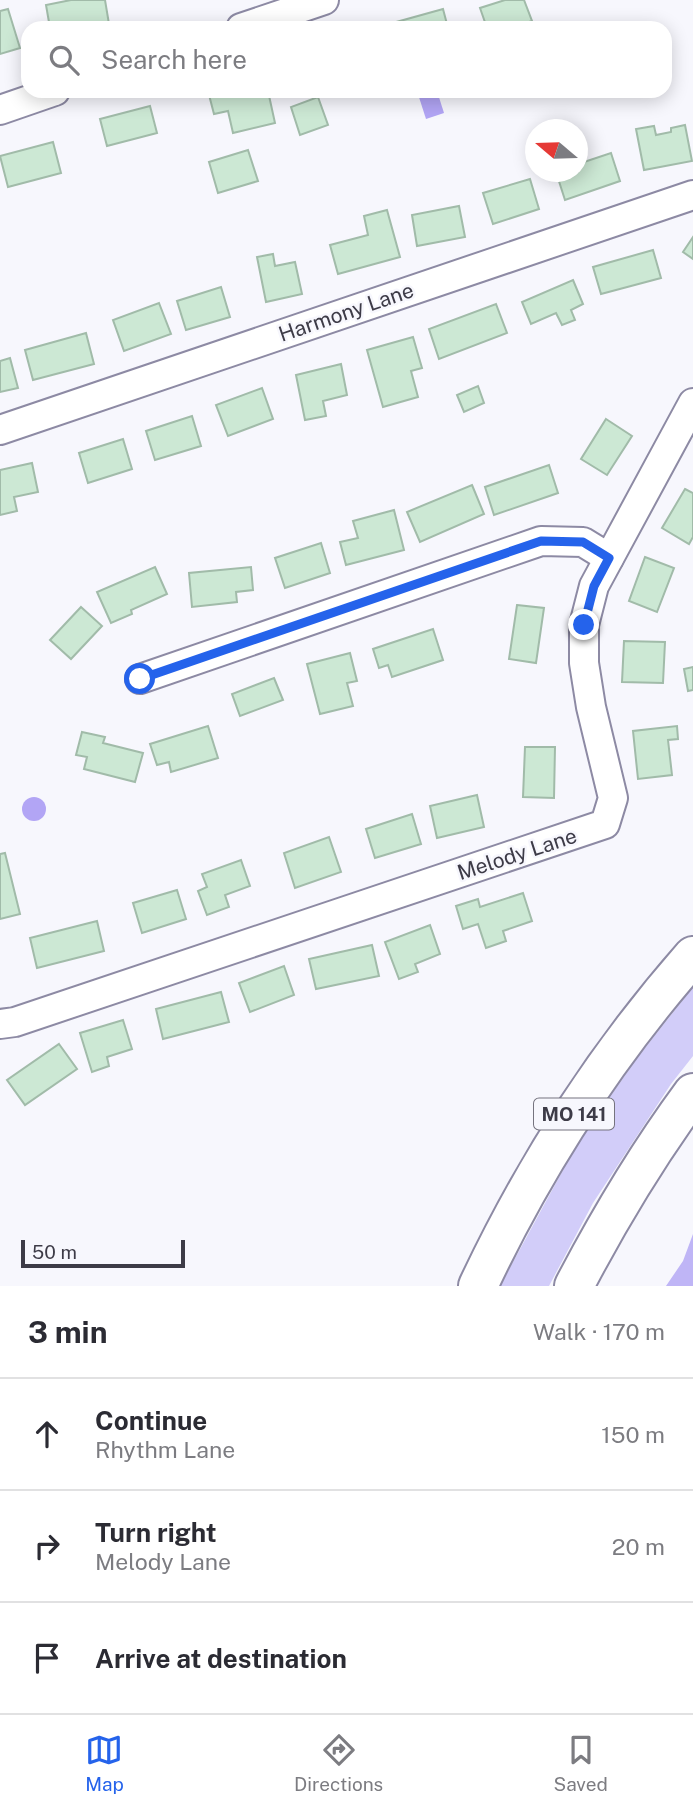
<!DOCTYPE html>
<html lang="en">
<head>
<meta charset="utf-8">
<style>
	:root { --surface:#fff; --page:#f7f7f7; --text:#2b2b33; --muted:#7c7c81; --line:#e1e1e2; --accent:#2563eb }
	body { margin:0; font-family:"Public Sans",sans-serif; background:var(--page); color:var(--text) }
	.compass { position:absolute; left:525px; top:119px; width:63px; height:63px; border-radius:50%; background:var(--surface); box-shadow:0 4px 18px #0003; rotate:289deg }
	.scale { position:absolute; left:21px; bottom:18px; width:164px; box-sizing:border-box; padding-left:7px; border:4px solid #3d3b47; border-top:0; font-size:19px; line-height:24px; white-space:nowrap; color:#3d3b47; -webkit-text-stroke:5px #f7f7fd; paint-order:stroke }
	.stop { position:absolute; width:21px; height:21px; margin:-16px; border:5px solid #2563eb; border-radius:50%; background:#fff }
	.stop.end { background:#2563eb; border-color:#fff; box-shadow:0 2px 7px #0008 }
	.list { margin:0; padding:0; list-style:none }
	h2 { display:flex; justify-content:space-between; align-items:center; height:91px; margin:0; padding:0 28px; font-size:30px }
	h2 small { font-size:23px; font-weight:400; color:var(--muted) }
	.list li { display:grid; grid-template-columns:46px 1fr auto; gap:21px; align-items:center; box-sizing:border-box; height:112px; padding:0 28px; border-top:2px solid var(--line) }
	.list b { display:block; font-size:26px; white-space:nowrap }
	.list p { margin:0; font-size:23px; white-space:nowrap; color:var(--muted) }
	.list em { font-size:23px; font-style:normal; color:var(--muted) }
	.icon { flex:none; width:38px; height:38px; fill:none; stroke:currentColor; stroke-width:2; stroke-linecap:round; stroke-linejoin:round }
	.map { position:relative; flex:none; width:693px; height:1286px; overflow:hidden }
	.search { position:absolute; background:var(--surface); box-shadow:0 4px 18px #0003; left:21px; right:21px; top:21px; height:77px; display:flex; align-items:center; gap:18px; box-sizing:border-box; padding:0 24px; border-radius:21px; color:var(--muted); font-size:26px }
	.sheet { height:427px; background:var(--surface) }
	nav { display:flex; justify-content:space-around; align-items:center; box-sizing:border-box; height:98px; border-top:2px solid var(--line); background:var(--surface); font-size:19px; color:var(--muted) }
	nav a { display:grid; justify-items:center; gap:4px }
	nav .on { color:var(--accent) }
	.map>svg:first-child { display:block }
</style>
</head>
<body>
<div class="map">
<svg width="693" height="1286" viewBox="0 0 693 1286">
	<rect width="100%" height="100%" fill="#f7f7fd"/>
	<polygon fill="#d2cdf9" points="693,987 693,1056 671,1084 593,1203 549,1286 500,1286 576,1146 637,1058"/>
	<polygon fill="#bfb5f6" points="693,1234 693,1286 666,1286 683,1261"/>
	<g fill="#b2a5f5">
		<polygon points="417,91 437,91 444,113 426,119"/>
		<circle cx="34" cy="809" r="12"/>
	</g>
	<g fill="#cce8d4" stroke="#a1bba9" stroke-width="2">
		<polygon points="71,0 105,0 109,24 87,28 50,28 46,5"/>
		<polygon points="505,0 524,0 532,21 511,28 487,28 480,8"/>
		<polygon points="8,9 20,48 0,54 0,11"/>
		<polygon points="443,9 448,28 383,28 382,26"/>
		<polygon points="208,91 268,91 275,123 233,133 228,111 214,114"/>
		<polygon points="318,97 328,125 300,135 291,107"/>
		<polygon points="150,106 157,133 107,146 100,119"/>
		<polygon points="685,125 692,161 644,170 636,129 654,126 656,135 671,132 671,128"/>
		<polygon points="53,142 61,173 8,187 0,156"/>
		<polygon points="248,150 258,181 218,193 209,162"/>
		<polygon points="611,153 620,181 565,200 556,172 578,172 578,164"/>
		<polygon points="530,179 539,209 493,224 483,193"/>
		<polygon points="459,206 465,237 417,246 412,215"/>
		<polygon points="387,210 400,257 338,274 330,245 368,235 364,216"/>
		<polygon points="693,237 693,259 683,252"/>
		<polygon points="653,250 661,278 601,294 593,267"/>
		<polygon points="273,254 275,266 295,262 302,294 266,302 257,257"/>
		<polygon points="573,280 583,304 571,310 575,320 562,325 556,313 531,324 522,302"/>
		<polygon points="221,287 230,317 186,330 177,301"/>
		<polygon points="159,303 171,334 124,351 113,320"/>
		<polygon points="496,304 507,333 439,359 429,329"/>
		<polygon points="86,333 94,364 33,380 25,350"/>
		<polygon points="413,337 422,368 411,371 418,397 383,407 367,350"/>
		<polygon points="10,358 18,388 0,392 0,361"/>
		<polygon points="341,364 347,395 323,401 326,416 305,420 296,375"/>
		<polygon points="478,386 484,403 464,412 457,395"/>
		<polygon points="262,388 273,419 228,436 216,405"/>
		<polygon points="192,416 201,446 155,460 146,431"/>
		<polygon points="606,419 632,436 607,475 581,459"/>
		<polygon points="123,439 132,469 88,483 79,453"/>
		<polygon points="32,463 38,492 14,497 17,511 0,515 0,470"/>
		<polygon points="549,465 558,493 494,515 485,487"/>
		<polygon points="472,485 484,514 420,542 407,512"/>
		<polygon points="685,489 693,493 693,537 689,544 662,528"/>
		<polygon points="394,510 404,550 346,565 340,542 358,538 353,521"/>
		<polygon points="321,543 330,573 285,588 275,558"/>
		<polygon points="645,557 674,568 657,612 629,601"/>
		<polygon points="155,567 167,594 131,610 132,614 111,623 97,592"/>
		<polygon points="251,567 253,590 236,592 237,602 192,607 189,573"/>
		<polygon points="517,605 544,608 536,663 509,659"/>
		<polygon points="81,607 102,626 71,659 50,640"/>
		<polygon points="433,629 443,660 392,677 388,665 379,668 373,649"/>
		<polygon points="624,641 665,642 663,683 622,682"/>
		<polygon points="350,653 357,681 347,683 353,706 320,714 307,664"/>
		<polygon points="693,667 693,690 688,691 684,669"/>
		<polygon points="274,678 283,700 240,716 232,694"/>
		<polygon points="208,726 218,758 171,772 169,762 157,765 150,744"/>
		<polygon points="677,726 678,739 668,740 672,775 638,779 633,731"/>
		<polygon points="82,732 105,737 103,743 143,753 135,782 84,769 87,757 76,755"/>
		<polygon points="525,747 555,747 554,798 523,797"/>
		<polygon points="477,795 484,827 437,838 430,806"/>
		<polygon points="412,814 421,844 375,858 366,829"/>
		<polygon points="329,837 341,872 295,888 284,853"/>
		<polygon points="5,853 20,914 0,919 0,854"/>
		<polygon points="241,860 250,886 225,895 229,907 207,915 198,891 207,887 202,874"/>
		<polygon points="177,890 186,919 142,933 133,903"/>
		<polygon points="523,893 532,921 503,931 506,941 486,948 478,924 463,929 456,906 478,899 480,907"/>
		<polygon points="97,921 104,951 37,968 30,938"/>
		<polygon points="430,925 440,954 415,964 418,972 399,979 385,942"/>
		<polygon points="372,945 379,976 316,989 309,959"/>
		<polygon points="284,966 294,995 250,1012 239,983"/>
		<polygon points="221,992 229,1022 163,1039 156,1009"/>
		<polygon points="123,1020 132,1049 107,1057 109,1066 92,1072 80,1033"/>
		<polygon points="59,1044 77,1069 25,1105 7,1080"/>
	</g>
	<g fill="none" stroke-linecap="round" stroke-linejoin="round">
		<g stroke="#8d8aa4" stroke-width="32">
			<g id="minor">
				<polyline points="241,28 324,0"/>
				<polyline points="0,110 55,91"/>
				<polyline points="0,430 693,195"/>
				<polyline points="140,679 541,541 583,542 609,558"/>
				<polyline points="0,1024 15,1022 605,824 613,798 591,707 584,663 584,625 594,586 693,403"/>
			</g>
		</g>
		<g stroke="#8d8aa4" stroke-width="42">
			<g id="highway">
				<path d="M478,1286C534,1167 606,1055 693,956"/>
				<path d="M574,1286C609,1219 648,1154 693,1093"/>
			</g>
		</g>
		<use href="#minor" stroke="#fff" stroke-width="28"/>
		<use href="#highway" stroke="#fff" stroke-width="38"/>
	</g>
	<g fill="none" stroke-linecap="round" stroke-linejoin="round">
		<polyline stroke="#2563eb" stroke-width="9" points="140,679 541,541 583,542 609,558 594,586 584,625"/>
	</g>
	<g text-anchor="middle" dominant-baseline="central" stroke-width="5" stroke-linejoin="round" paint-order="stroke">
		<rect fill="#f7f7fd" stroke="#75737e" stroke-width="2" x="534" y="1098.5" width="80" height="31" rx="5"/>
		<g font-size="19" font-weight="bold" fill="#3d3b47">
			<text x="574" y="1114">MO 141</text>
		</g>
		<g font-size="21" fill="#3d3b47" stroke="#f7f7fd">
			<text transform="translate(346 312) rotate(-19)">Harmony Lane</text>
			<text transform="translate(517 854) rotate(-18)">Melody Lane</text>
		</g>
	</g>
</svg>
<svg class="compass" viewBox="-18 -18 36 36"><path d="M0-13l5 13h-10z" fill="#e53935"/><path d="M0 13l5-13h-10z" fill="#7c7c81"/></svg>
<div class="scale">50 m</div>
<div class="stop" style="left:140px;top:679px"></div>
<div class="stop end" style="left:584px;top:625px"></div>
<div class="search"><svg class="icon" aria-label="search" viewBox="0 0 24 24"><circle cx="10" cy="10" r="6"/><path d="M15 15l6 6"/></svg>Search here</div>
</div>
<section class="sheet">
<h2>3 min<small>Walk · 170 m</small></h2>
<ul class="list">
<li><svg class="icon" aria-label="ahead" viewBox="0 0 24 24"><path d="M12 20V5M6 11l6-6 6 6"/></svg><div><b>Continue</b><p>Rhythm Lane</p></div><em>150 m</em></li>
<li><svg class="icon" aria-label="right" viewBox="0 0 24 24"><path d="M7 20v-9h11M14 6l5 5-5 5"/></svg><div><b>Turn right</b><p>Melody Lane</p></div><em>20 m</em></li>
<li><svg class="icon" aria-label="arrive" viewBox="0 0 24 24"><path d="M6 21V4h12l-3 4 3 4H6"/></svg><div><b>Arrive at destination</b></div></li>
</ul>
</section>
<nav>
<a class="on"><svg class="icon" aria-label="map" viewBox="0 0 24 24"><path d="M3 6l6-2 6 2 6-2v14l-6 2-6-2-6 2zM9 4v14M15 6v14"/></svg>Map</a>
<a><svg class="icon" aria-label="directions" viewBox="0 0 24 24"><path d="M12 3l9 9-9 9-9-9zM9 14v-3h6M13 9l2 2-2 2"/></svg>Directions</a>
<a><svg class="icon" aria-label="saved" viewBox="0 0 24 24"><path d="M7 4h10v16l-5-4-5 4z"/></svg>Saved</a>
</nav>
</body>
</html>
